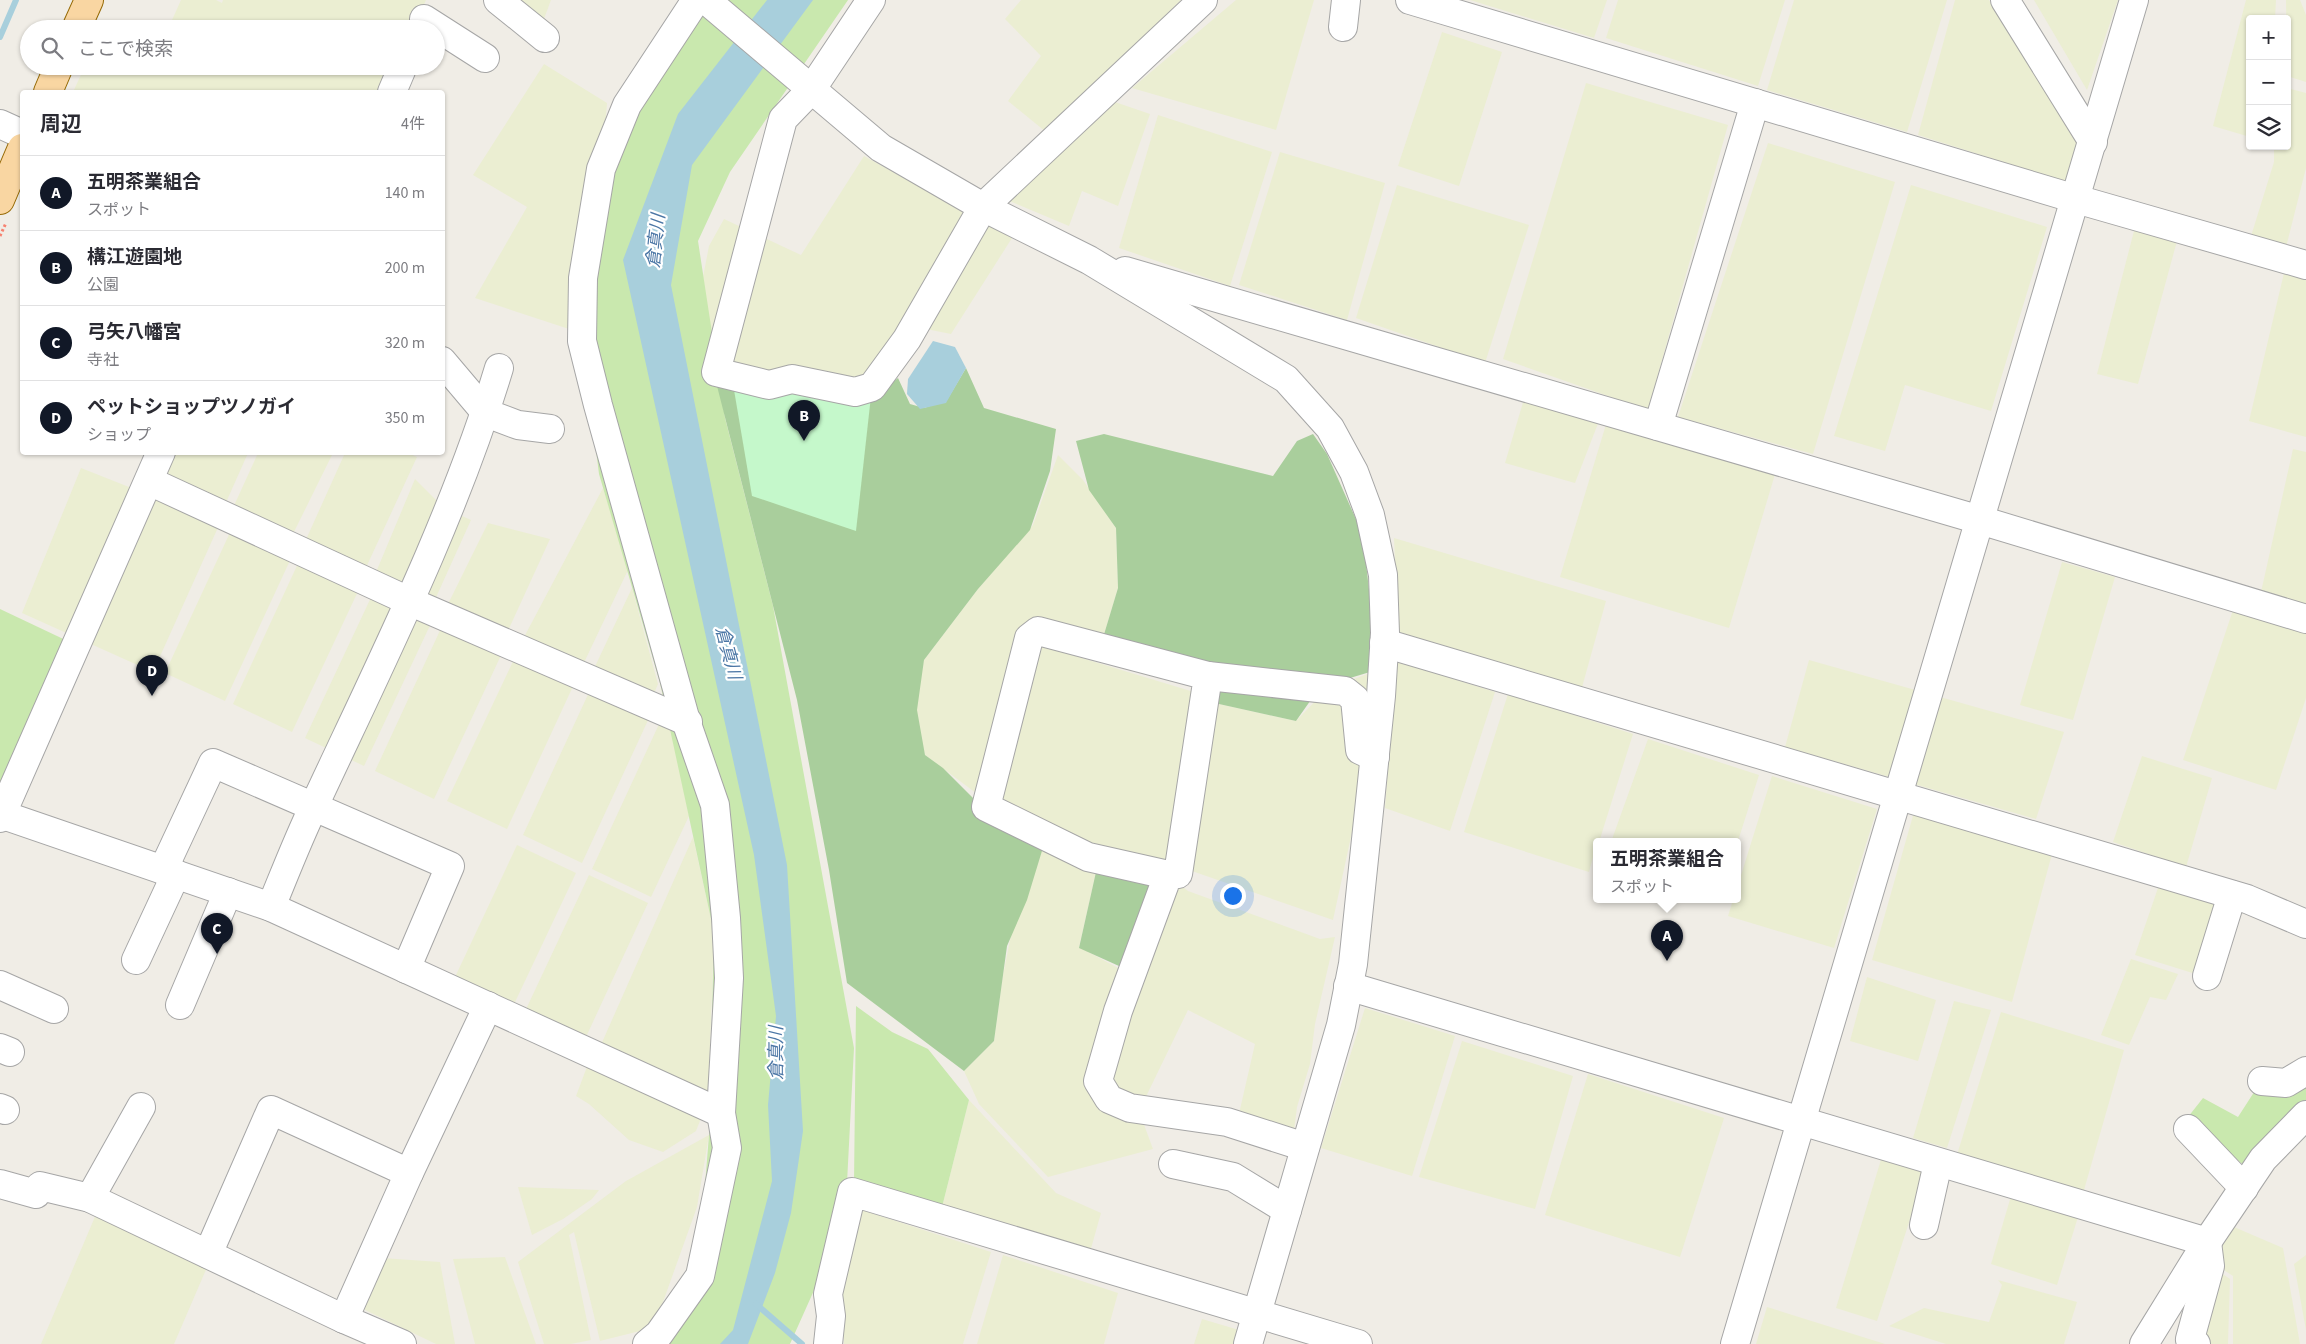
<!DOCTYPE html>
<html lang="ja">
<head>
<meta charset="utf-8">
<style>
	:root { --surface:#fff; --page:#f7f7f7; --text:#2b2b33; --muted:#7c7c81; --line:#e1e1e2; --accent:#111827 }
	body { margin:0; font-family:"Source Sans 3","Noto Sans JP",sans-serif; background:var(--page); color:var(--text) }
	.controls { position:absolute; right:15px; top:15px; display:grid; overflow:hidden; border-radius:5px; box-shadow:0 1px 4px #0004 }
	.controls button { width:45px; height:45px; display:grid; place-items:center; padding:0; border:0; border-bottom:1px solid var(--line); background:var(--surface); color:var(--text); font:25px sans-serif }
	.you { position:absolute; left:1232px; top:895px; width:18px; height:18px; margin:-12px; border:4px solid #fff; border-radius:50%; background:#1a73e8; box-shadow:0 0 0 8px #1a73e833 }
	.badge { display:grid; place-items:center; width:32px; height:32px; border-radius:50%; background:var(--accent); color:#fff; font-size:16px; font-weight:700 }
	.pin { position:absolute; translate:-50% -41px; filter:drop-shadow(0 1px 2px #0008) }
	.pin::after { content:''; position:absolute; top:26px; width:18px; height:15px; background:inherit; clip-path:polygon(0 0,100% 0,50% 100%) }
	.popup { position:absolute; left:1593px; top:838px; width:148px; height:65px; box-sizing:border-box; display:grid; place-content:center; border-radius:5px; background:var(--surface); filter:drop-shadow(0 1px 4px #0005); font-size:16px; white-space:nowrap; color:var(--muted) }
	.popup b { font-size:19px; color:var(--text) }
	.popup::after { content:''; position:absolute; left:50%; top:100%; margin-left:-10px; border:10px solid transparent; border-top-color:var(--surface) }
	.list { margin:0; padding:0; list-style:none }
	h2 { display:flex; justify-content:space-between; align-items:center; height:65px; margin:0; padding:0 20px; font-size:21px }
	h2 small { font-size:16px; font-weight:400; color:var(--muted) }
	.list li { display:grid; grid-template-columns:32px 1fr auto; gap:15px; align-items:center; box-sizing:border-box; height:75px; padding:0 20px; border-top:1px solid var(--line) }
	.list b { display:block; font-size:19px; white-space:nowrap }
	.list p { margin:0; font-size:16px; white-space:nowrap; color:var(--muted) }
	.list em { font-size:16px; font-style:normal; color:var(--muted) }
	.icon { flex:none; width:28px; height:28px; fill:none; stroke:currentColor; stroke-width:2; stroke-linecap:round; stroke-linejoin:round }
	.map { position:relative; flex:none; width:2306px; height:1344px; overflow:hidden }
	.search { position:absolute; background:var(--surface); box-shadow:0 1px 4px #0004; left:20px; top:20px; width:425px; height:55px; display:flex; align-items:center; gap:12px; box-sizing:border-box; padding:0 18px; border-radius:28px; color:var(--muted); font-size:19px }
	.panel { position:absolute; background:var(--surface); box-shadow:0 1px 4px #0004; left:20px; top:90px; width:425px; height:365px; border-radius:5px }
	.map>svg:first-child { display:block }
</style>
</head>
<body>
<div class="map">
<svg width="2306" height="1344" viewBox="0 0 2306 1344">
	<rect width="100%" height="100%" fill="#f0ede6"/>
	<g fill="#ebeed2">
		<polygon points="181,0 216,0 222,3 223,0 426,0 413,29 168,29"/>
		<polygon points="511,0 551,0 541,27"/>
		<polygon points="1021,0 1181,0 1046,132 1008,101 1041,56 1005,19"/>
		<polygon points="1236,0 1314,0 1276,130 1132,88"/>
		<polygon points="1470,0 1607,0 1594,38"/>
		<polygon points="1618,0 1785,0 1758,86 1606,38"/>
		<polygon points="1794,0 1947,0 1907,132 1767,90"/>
		<polygon points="1955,0 1989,0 2080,143 2069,183 1918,135"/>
		<polygon points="2034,0 2118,0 2087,90"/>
		<polygon points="2246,0 2276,0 2275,19 2250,19 2250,137 2213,126"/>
		<polygon points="2286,0 2300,0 2306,15 2306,82 2287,76"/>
		<polygon points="1442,32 1502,52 1459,186 1398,166"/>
		<polygon points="544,64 607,103 602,166 575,331 475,298 527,207 473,175"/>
		<polygon points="85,66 396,66 385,92 73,92"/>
		<polygon points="1586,83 1728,125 1648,410 1503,359"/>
		<polygon points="2287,88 2306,93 2306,168 2283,259 2247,249 2274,162 2274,146 2287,146"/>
		<polygon points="1112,101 1150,114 1118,206 1082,191 1069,226 1007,200"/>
		<polygon points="1158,115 1272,152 1230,286 1119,248"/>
		<polygon points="1768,143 1895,182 1813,454 1678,417"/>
		<polygon points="1280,152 1385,183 1347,320 1239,285"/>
		<polygon points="864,156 1012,238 951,334 916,327 872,387 716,372 703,277 709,246 724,219 801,255"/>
		<polygon points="1397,185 1529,225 1485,363 1356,318"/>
		<polygon points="1911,185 2047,227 1991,411 1905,385 1885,451 1834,436"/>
		<polygon points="2135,227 2177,241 2138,384 2097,374"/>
		<polygon points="2284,273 2306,279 2306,437 2249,421"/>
		<polygon points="1524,399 1599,421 1575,483 1505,463"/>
		<polygon points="1607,421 1776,471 1729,628 1560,577"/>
		<polygon points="2293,449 2306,452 2306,606 2261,592"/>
		<polygon points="176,453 248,453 224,507 164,479"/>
		<polygon points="258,453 333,453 291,538 232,510"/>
		<polygon points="345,453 408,453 417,457 364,572 304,544"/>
		<polygon points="1058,455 1083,480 1116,528 1118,588 1099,651 1025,634 980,796 925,755 913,712 924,660 978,589 1033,525"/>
		<polygon points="81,468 220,523 153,672 22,613"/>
		<polygon points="415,479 444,508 471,520 433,604 374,577"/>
		<polygon points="603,488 628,570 581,669 522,641"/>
		<polygon points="488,523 550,539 506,635 446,608"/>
		<polygon points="233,526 293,554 225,701 165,673"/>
		<polygon points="1394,538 1606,601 1581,691 1398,634"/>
		<polygon points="301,557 361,585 292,732 233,704"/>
		<polygon points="2062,562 2115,577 2073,720 2020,705"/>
		<polygon points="632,588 658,684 650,703 591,675"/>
		<polygon points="374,591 433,619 364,766 305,738"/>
		<polygon points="2233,610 2306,631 2306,698 2276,790 2183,760"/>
		<polygon points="443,624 503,651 434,799 375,771"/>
		<polygon points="1042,646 1194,692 1172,868 1095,853 995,811"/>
		<polygon points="516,655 575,682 507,829 447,801"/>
		<polygon points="1809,660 2064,732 2036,819 1785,747"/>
		<polygon points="1396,661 1495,692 1450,831 1385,808"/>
		<polygon points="1380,669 1371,744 1333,920 1189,870 1210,702 1296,721 1326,690"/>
		<polygon points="591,688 650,716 582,863 523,835"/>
		<polygon points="1508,694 1633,734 1599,842 1597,842 1589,872 1464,832"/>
		<polygon points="660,722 671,727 689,816 651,897 592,869"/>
		<polygon points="1648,739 1759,775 1737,844 1737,842 1611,842"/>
		<polygon points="2142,756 2212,778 2186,867 2113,842"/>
		<polygon points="1772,776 1877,809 1834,948 1728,916 1733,900 1737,900 1737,888"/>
		<polygon points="1914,812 2052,854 2012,1002 1872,960"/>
		<polygon points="693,837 714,933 708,1107 596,1056"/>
		<polygon points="1045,841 1098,863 1079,947 1120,969 1168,875 1188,891 1320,939 1335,937 1315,1024 1310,1064 1297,1107 1294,1130 1238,1118 1255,1044 1188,1010 1139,1111 1153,1149 1048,1177 979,1104 964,1071 994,1041 1003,975 1011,935"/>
		<polygon points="517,845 576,873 507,1019 448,992"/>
		<polygon points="589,875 648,903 580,1050 520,1022"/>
		<polygon points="2159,885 2224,904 2202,976 2135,955"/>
		<polygon points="2131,959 2178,974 2166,1000 2150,997 2129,1045 2101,1035"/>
		<polygon points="1867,977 1936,1000 1918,1061 1850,1041"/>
		<polygon points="1954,1001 1991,1010 1947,1148 1913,1138"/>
		<polygon points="1365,1008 1455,1036 1412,1176 1321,1148"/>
		<polygon points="2001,1012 2124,1050 2082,1197 1956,1158"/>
		<polygon points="1462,1041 1573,1076 1535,1209 1419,1177"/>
		<polygon points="588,1064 703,1113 696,1131 663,1152 629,1140 589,1104 576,1096"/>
		<polygon points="1588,1074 1724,1118 1680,1257 1545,1215"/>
		<polygon points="969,1100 1056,1193 1101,1213 1090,1252 942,1207"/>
		<polygon points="709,1135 697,1207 663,1302 648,1329 600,1341 574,1232 569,1235 591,1340 571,1344 544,1344 518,1262 626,1181"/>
		<polygon points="1883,1153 1927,1167 1877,1321 1836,1308"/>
		<polygon points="518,1187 599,1190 592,1199 563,1219 532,1235"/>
		<polygon points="2011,1196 2078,1217 2057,1285 1991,1264"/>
		<polygon points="859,1209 991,1252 963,1344 844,1344 842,1294"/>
		<polygon points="97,1212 208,1265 174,1344 41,1344"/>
		<polygon points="2227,1224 2283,1248 2300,1344 2233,1344 2233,1276 2213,1263"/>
		<polygon points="1003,1255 1118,1293 1104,1344 977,1344"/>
		<polygon points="2306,1255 2306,1330 2294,1264"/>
		<polygon points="505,1257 536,1344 475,1344 453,1259"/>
		<polygon points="382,1258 440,1262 455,1344 436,1344 363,1309"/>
		<polygon points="2215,1269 2230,1279 2228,1344 2203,1344"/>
		<polygon points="1998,1280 2077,1302 2064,1344 1946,1344 1889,1326 1924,1308 1989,1322 2002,1285"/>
		<polygon points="1767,1307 1885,1344 1756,1344"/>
		<polygon points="1202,1319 1239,1330 1235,1344 1194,1344"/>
	</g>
	<g fill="#c9e8ae">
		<polygon points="709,0 848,0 730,172 698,241 725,418 773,606 854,1048 845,1221 790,1344 666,1344 701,1235 709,1135 714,933 660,683 599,474 576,291 602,166"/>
		<polygon points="0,609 76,645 0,814"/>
		<polygon points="856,1006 892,1032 928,1049 969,1100 942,1207 854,1183"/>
		<polygon points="2306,1073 2306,1107 2248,1169 2188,1117 2203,1098 2238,1117 2258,1086"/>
	</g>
	<g fill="#a9ce9c">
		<polygon points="966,368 984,408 1056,429 1050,471 1030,530 978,589 924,660 917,710 925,755 943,768 986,811 1045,841 1027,900 1007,946 994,1041 964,1071 847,983 829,870 797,700 716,382 869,401 898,378 910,404 924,408 947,400"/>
		<polygon points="1104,434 1273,476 1297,441 1313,434 1327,454 1363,535 1373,627 1380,669 1320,687 1296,721 1210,702 1209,691 1099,651 1118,588 1116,528 1089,490 1076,441"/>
		<polygon points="1098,863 1163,880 1130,960 1119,966 1079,948"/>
	</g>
	<polygon fill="#c5f8cb" points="733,384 872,387 856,531 752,496"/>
	<g fill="#a8cfdc">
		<polygon points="767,0 813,0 692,165 671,285 787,865 803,1131 791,1213 775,1273 748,1344 720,1344 733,1330 772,1181 768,1105 776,1016 754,855 623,260 678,114"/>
		<polygon points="933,341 955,347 966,368 946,403 920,409 907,394 908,379"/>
	</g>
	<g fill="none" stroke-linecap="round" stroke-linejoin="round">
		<g stroke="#a8cfdc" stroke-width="6">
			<polyline points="0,37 16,0"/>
			<polyline points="756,1304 802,1344"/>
		</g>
		<g stroke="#a6a6a6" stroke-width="30">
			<g id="minor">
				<polyline points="498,0 545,38"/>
				<polyline points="706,0 881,148 983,207 1089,260 1286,379 1330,428 1354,472 1370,515 1383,575 1385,633 1381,696 1353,964 1341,1025 1248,1344"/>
				<polyline points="871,0 811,90 783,119 716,372 769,385 792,379 855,392 872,387 907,339 983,207 1203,0"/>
				<polyline points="1410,0 2076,199 2306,265"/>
				<polyline points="2005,0 2093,142"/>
				<polyline points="424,19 485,58"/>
				<polyline points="1343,27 1346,0"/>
				<polyline points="392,92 403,66"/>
				<polyline points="0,124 22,134"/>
				<polyline points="1125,271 1980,520 2306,619"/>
				<polyline points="442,361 486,413 518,425 550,429"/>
				<polyline points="1658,426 1755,103"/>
				<polyline points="149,481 411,602 688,722"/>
				<polyline points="1384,643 2247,899 2306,924"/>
				<polyline points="1208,676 1345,691 1355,699 1360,750 1375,757"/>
				<polyline points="0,814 271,907 721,1113"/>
				<polyline points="0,818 161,452"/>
				<polyline points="163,870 213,763 450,866 406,969"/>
				<polyline points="1168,875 1088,857 986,807 1029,638 1038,631 1208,676 1178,874 1168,875 1118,1011 1098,1081 1109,1099 1130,1108 1227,1122 1305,1147"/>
				<path d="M271,907C285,873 298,839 314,806C381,662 453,520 499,368"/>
				<polyline points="136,960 176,874"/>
				<polyline points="2207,976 2232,895"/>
				<polyline points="0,985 54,1009"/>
				<polyline points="1348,986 2207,1242 2210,1266 2190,1339 2196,1344"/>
				<polyline points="180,1005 228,892"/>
				<polyline points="0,1048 10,1052"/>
				<polyline points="2262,1081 2286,1083 2306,1071"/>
				<polyline points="0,1108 5,1110"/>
				<polyline points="2188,1129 2244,1188"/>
				<polyline points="1173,1164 1233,1177 1287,1210"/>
				<polyline points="0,1184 36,1194 40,1186 90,1198 344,1319 402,1344"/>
				<polyline points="90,1198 141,1107"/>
				<polyline points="1924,1225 1938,1163"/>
				<polyline points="208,1254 271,1110 409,1173"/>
				<polyline points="344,1319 409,1173 488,1006"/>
				<polyline points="647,1344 659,1334 700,1276 727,1148 721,1113 729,978 726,918 715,805 686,721 598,405 582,341 583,278 601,169 627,105 696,0"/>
				<polyline points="828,1344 831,1316 828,1294 852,1192 1358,1344"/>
				<polyline points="1735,1344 2134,0"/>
				<polyline points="2144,1344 2207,1242 2263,1159 2306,1115"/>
			</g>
		</g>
		<g stroke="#966a05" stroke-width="30">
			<g id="major">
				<polyline points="76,29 89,0"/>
				<polyline points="48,92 59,66"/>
				<polyline points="0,200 22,148"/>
			</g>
		</g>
		<polyline stroke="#f68371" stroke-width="3" stroke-dasharray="2.5 2.5" stroke-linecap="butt" points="0,236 6,223"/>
		<use href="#minor" stroke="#fff" stroke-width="28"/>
		<use href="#major" stroke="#f9d6a2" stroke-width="28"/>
	</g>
	<g text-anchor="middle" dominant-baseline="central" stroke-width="4.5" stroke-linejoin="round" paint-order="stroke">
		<g font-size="18" font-style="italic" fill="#4b76a5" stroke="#fff">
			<text transform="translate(656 241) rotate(-84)">倉真川</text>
			<text transform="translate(728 653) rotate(75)">倉真川</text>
			<text transform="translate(776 1053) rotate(-90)">倉真川</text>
		</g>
	</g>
</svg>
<div class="controls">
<button>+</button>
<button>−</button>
<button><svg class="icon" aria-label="layers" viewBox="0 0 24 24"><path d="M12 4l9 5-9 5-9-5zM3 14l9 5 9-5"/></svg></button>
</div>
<div class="you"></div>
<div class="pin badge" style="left:1667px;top:961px">A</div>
<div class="popup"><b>五明茶業組合</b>スポット</div>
<div class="pin badge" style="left:804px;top:441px">B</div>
<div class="pin badge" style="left:217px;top:954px">C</div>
<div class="pin badge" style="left:152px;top:696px">D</div>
<div class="search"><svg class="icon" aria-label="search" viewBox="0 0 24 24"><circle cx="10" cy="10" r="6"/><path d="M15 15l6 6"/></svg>ここで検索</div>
<section class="panel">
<h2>周辺<small>4件</small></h2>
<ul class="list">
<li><span class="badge">A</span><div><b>五明茶業組合</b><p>スポット</p></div><em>140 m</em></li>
<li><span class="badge">B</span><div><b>構江遊園地</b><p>公園</p></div><em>200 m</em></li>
<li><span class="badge">C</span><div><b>弓矢八幡宮</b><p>寺社</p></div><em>320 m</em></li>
<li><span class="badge">D</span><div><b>ペットショップツノガイ</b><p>ショップ</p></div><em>350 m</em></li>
</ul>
</section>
</div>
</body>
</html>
